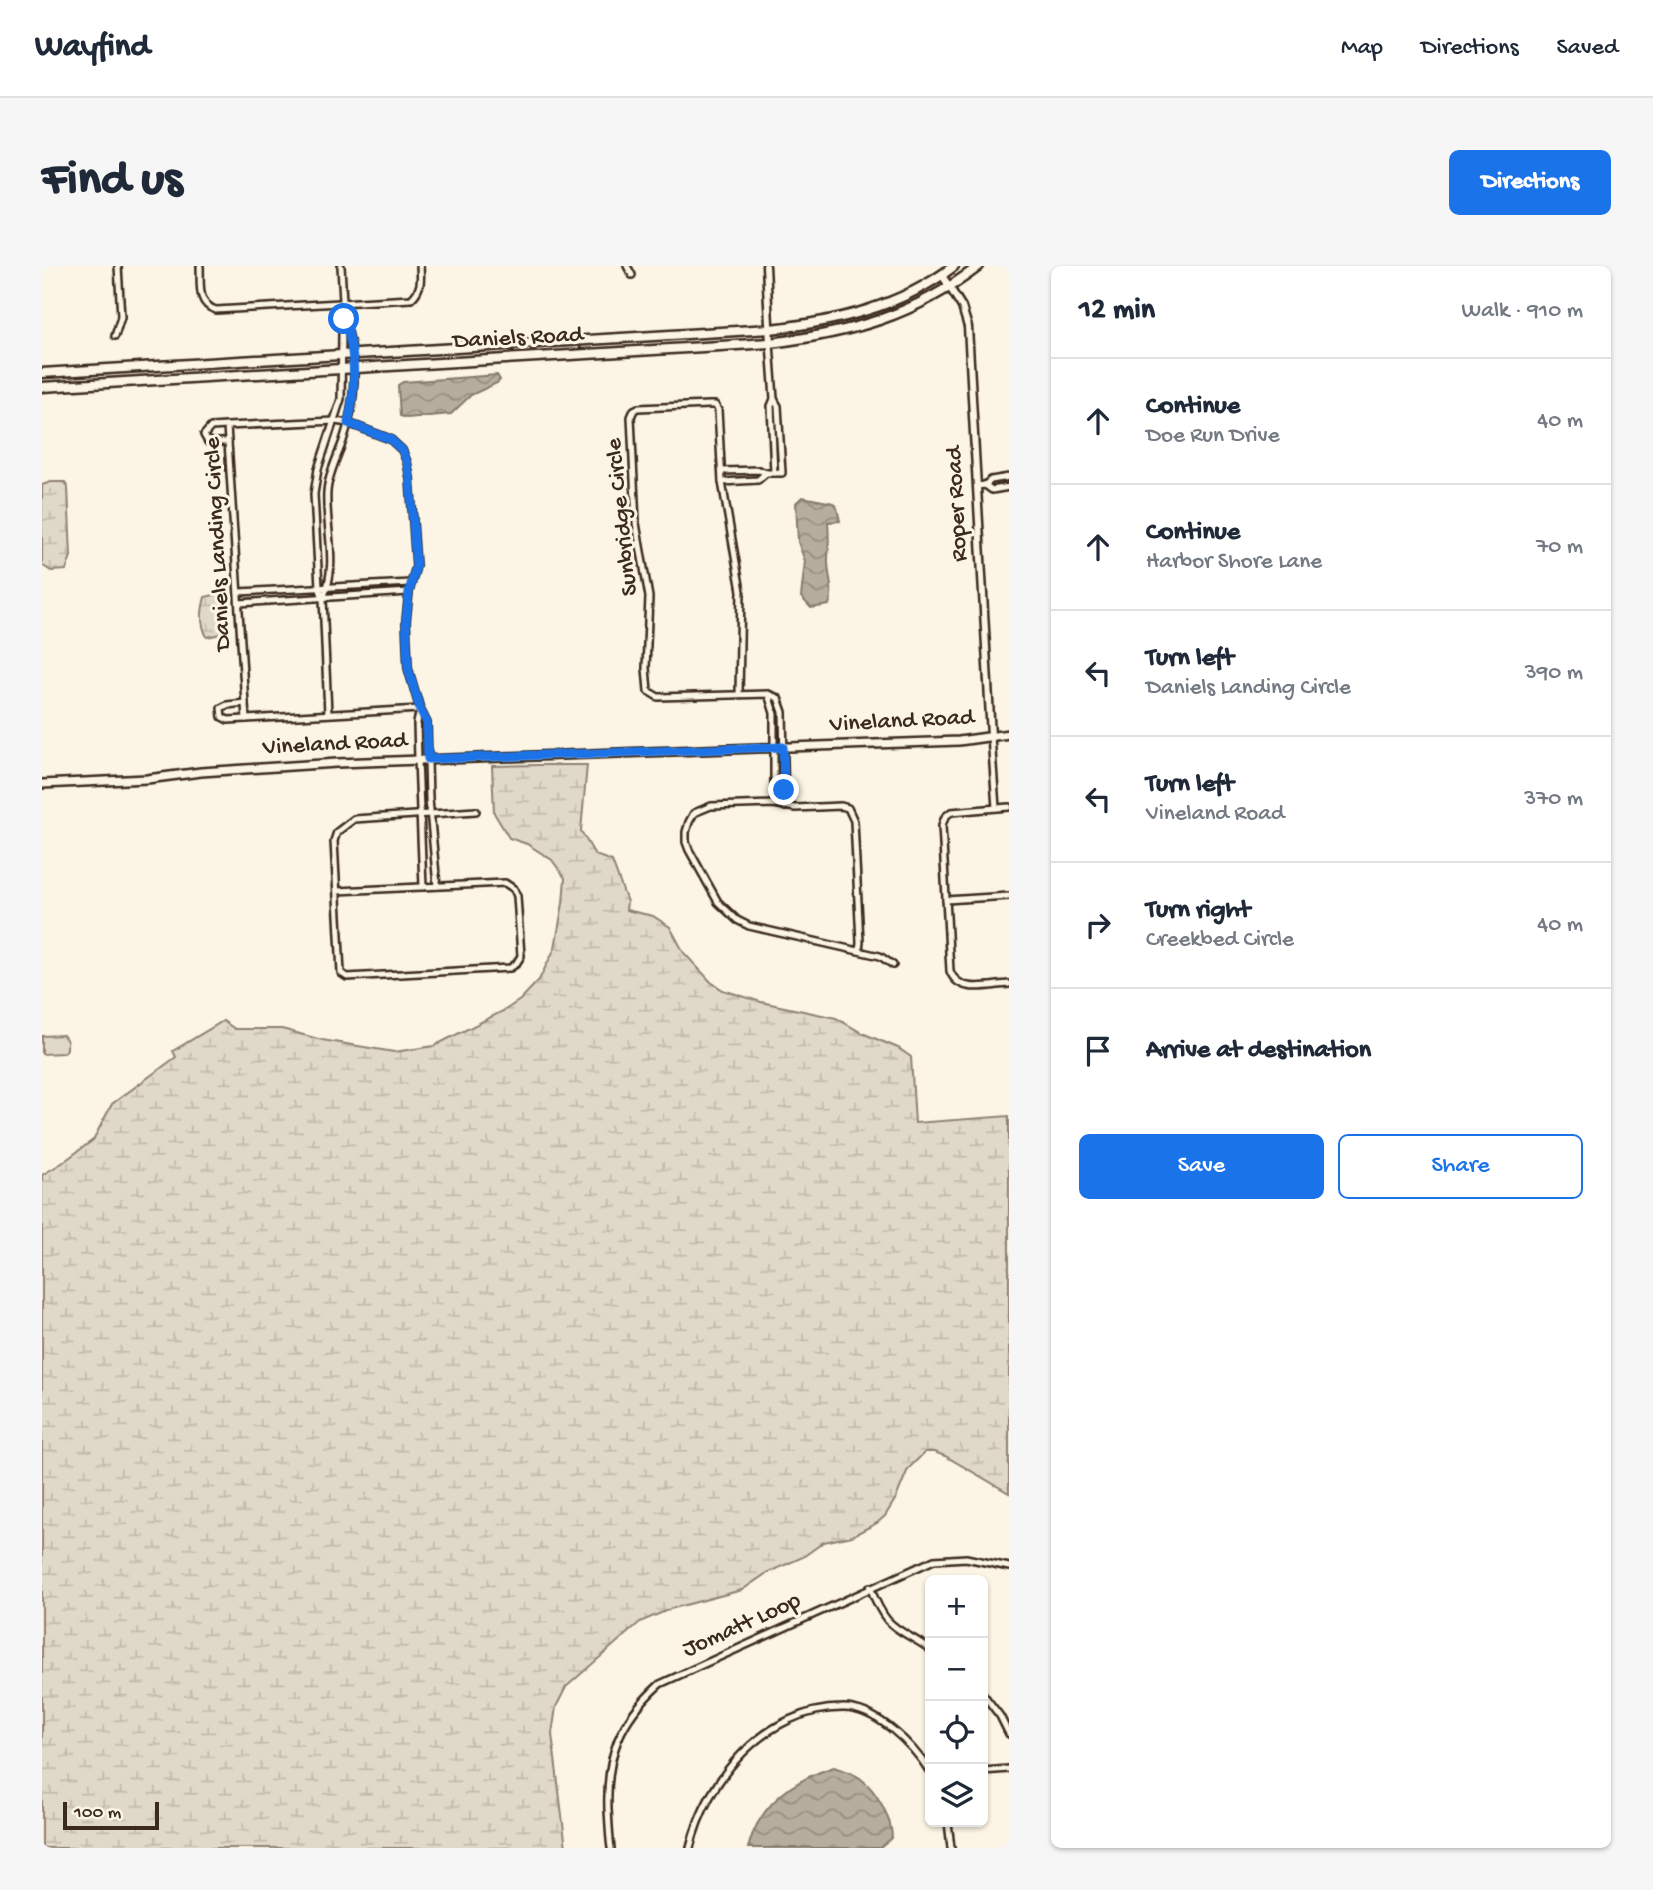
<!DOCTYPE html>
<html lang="en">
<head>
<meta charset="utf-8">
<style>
	:root { --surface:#fff; --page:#f6f6f7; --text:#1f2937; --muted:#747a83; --line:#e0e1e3; --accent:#1a73e8 }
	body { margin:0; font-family:"Gochi Hand",sans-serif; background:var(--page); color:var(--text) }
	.controls { position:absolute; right:21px; bottom:21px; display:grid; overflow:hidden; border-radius:10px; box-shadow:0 2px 5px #0004 }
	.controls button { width:63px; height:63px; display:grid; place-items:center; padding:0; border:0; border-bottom:2px solid var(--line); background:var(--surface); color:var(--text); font:35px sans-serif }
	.scale { position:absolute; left:21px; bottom:18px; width:96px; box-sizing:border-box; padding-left:7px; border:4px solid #3b2a1e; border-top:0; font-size:19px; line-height:24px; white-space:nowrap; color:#3b2a1e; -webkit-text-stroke:5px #fcf5e5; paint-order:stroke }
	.stop { position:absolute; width:21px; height:21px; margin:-16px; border:5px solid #1a73e8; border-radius:50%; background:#fff }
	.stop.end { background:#1a73e8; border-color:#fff; box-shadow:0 2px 7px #0008 }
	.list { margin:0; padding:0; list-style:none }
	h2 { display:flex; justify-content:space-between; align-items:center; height:91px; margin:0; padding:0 28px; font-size:30px }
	h2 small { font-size:23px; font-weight:400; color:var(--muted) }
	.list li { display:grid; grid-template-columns:46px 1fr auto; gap:21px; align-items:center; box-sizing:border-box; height:126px; padding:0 28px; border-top:2px solid var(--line) }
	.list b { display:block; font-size:26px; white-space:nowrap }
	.list p { margin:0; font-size:23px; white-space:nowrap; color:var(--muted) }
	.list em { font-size:23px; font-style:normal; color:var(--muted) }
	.actions { display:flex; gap:14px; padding:21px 28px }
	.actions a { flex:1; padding:16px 0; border:2px solid var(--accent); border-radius:10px; text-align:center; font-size:24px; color:var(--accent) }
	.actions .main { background:var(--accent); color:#fff }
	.icon { flex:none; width:38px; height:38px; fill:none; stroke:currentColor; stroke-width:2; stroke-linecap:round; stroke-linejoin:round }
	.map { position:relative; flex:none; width:967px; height:1582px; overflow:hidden; border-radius:10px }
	header { display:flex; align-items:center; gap:42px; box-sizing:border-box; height:98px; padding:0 35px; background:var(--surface); border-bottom:2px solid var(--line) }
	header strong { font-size:33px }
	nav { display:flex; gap:38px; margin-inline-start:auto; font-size:24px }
	.intro { display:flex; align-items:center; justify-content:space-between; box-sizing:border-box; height:168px; padding:0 42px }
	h1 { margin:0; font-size:49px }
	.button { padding:18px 32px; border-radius:10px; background:var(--accent); color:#fff; font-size:24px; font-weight:700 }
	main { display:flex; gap:42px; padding:0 42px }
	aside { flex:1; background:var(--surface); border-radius:10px; box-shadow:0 2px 5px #0004 }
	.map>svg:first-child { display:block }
</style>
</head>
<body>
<header>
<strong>Wayfind</strong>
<nav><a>Map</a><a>Directions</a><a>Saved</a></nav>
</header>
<div class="intro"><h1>Find us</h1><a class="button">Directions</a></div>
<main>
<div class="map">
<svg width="967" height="1582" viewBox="0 0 967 1582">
	<defs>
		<pattern id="wetland-marsh" width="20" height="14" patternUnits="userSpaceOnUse" patternTransform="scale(1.75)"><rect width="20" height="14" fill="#e0d8c8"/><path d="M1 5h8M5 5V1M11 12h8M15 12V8" fill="none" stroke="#c1baab"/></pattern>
		<pattern id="water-waves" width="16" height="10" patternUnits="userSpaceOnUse" patternTransform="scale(1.75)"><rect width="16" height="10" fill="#b7ad9e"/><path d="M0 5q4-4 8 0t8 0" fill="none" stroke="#968d80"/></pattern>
	</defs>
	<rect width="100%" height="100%" fill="#fcf5e5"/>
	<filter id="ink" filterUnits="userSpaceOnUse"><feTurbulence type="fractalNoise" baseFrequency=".0143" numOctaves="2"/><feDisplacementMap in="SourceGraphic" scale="14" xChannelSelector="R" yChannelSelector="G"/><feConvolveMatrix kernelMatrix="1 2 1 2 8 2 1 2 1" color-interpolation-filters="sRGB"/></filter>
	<g filter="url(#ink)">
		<g fill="url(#wetland-marsh)" stroke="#8e8173" stroke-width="2">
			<polygon points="9,216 23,216 26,222 29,290 24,304 9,305 0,299 0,219"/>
			<path d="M176,328L180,338L179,368L165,371C158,357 159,346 163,331Z"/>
			<polygon points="496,499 545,499 539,565 553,589 570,595 585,636 584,644 611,650 628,661 642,687 669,716 681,724 719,736 794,752 820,767 856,782 869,791 873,857 967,850 967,1227 903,1190 892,1186 883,1186 866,1203 854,1232 843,1250 835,1257 810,1270 782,1276 761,1291 725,1307 700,1324 628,1343 598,1356 524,1421 514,1441 510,1468 524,1582 0,1582 0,909 20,897 51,874 70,838 134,791 131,785 181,755 193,763 240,763 280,774 352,786 392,780 463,744 478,734 497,714 513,682 521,637 523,612 510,594 485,578 467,572 452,547 450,500"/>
		</g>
		<polygon fill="#e0d8c8" stroke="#8e8173" stroke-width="2" points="21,769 25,775 25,783 22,787 0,788 0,770"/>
		<g fill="url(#water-waves)" stroke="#85796b" stroke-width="2">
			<polygon points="455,109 458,114 455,117 429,129 409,148 365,152 358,150 356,119 361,116"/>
			<path d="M760,231L791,237L795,242L798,255L786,256C787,269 787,280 786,292C785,308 793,323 787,339L769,342L759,331L763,295L756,276L754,237Z"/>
			<path d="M792,1501C800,1504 811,1507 818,1512C834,1524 850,1552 850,1572L838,1582H706C717,1539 751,1514 792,1501Z"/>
		</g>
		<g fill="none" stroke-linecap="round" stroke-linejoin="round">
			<g stroke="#3b2a1e" stroke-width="10">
				<g id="minor">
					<path d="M158,0C159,17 154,38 174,44L369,33C380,23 379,14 378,0"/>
					<polyline points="585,0 590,9"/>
					<polyline points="73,70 79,51 76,0"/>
					<polyline points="728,77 732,133 729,140 732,207"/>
					<polyline points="185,160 169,161 162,169 166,176 186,176"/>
					<polyline points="680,205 717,204 724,207 740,207 736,140 732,133"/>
					<polyline points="680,216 716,214 724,207"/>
					<polyline points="943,219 949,214 967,211"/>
					<polyline points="935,220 943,219 950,224 967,221"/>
					<polyline points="196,326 369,317"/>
					<path d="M281,332C297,298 283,262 285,226C286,209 295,192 301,175C314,137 317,93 302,54"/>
					<polyline points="197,337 367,326"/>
					<polyline points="697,428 699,325 680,216 676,144 673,139 667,139 596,142 592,144 589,151 594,257 607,331 604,402 606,425 616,431 726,428 736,432 741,446 743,541"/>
					<polyline points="726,428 732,447 732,538"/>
					<polyline points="203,437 185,439 179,442 180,451 186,454 204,453"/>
					<polyline points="378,443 204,453 185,160 293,155 306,157 348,173 360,184 365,196 368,212 374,300 367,326 364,355 366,402 378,443 385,457 387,533 395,620"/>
					<polyline points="378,443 375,457 376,493 381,621"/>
					<polyline points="286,448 281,332 277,321 272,228 276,203 299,133 300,67 302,53 299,0"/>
					<polyline points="949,470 954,542"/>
					<path d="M967,541L909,546L903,551L900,559L908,705C917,729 947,719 967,718"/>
					<polyline points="295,625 463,617 472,623 475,630 479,690 474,698 468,702 305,711 299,707 292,575 295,566 312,553 434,545"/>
					<polyline points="904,634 967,630"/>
					<polyline points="817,685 818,676 812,555 806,542 799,540 753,542 732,538 669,540 652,547 647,556 644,566 644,576 647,584 676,636 695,654 707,660 838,690 851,699"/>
					<path d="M828,1321C845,1365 852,1359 888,1383"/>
					<polyline points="941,1428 958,1450 967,1468"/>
					<polyline points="941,1505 967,1503"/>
					<polyline points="906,1556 909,1582"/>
					<path d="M569,1582C567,1569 567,1557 566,1544C564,1489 577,1455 618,1418L892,1294L924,1292L967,1301"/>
					<path d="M648,1582C664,1513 724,1442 800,1442C834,1441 871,1479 888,1506"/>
				</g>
			</g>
			<g stroke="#3b2a1e" stroke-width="11">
				<g id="tertiary">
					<polyline points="724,0 728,77"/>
					<polyline points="900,9 920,41 926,61 949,470"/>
				</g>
			</g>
			<g stroke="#3b2a1e" stroke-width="12">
				<polyline id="secondary" points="0,518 105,513 159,506 295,497 917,475 967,468"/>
			</g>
			<g stroke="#3b2a1e" stroke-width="13">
				<g id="primary">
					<path d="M0,107L728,63C793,56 859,41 912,0"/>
					<path d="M0,121L728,77C809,67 872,50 937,0"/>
				</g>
			</g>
			<use href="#minor" stroke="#fcf5e5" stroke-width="5"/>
			<use href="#tertiary" stroke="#fcf5e5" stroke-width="6"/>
			<use href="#secondary" stroke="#fcf5e5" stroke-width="7"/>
			<use href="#primary" stroke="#fcf5e5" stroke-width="8"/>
		</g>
	</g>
	<g fill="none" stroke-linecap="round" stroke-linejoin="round" filter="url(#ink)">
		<path stroke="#1a73e8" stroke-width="9" d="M302,53C314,86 314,123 306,157L348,173L360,184L365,196L368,212L374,300L367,326L364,355L366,402L378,443L385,457L386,493L741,481L742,524"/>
	</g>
	<g text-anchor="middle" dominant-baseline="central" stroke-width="6" stroke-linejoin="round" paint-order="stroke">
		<g font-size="24" fill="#3b2a1e" stroke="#fcf5e5">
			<text transform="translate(476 73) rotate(-3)">Daniels Road</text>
			<text transform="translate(916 238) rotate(-93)">Roper Road</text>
			<text transform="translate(581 251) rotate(-96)">Sunbridge Circle</text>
			<text transform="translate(177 278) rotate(-93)">Daniels Landing Circle</text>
			<text transform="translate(860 456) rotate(-3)">Vineland Road</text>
			<text transform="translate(293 479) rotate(-3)">Vineland Road</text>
			<text transform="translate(700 1360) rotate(-24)">Jomatt Loop</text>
		</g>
	</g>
</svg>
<div class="controls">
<button>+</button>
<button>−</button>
<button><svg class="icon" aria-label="locate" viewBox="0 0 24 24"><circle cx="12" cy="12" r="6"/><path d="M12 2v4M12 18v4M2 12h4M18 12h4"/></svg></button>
<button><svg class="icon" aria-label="layers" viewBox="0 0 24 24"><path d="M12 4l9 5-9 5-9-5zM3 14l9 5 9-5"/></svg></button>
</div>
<div class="scale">100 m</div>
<div class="stop" style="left:302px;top:53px"></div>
<div class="stop end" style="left:742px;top:524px"></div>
</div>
<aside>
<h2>12 min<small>Walk · 910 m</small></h2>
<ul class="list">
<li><svg class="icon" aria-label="ahead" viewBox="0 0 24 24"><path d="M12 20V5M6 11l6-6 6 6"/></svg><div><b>Continue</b><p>Doe Run Drive</p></div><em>40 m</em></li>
<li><svg class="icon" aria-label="ahead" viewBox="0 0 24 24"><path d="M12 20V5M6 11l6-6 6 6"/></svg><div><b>Continue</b><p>Harbor Shore Lane</p></div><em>70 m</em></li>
<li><svg class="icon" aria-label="left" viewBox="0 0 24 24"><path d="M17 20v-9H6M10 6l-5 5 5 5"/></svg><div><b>Turn left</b><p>Daniels Landing Circle</p></div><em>390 m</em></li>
<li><svg class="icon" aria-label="left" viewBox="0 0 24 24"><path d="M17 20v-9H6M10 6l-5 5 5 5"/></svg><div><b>Turn left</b><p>Vineland Road</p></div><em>370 m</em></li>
<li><svg class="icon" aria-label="right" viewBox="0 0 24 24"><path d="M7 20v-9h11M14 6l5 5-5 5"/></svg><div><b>Turn right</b><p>Creekbed Circle</p></div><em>40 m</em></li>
<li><svg class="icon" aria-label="arrive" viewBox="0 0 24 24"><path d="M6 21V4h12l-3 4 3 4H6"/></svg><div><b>Arrive at destination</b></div></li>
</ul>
<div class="actions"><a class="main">Save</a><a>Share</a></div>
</aside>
</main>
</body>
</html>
